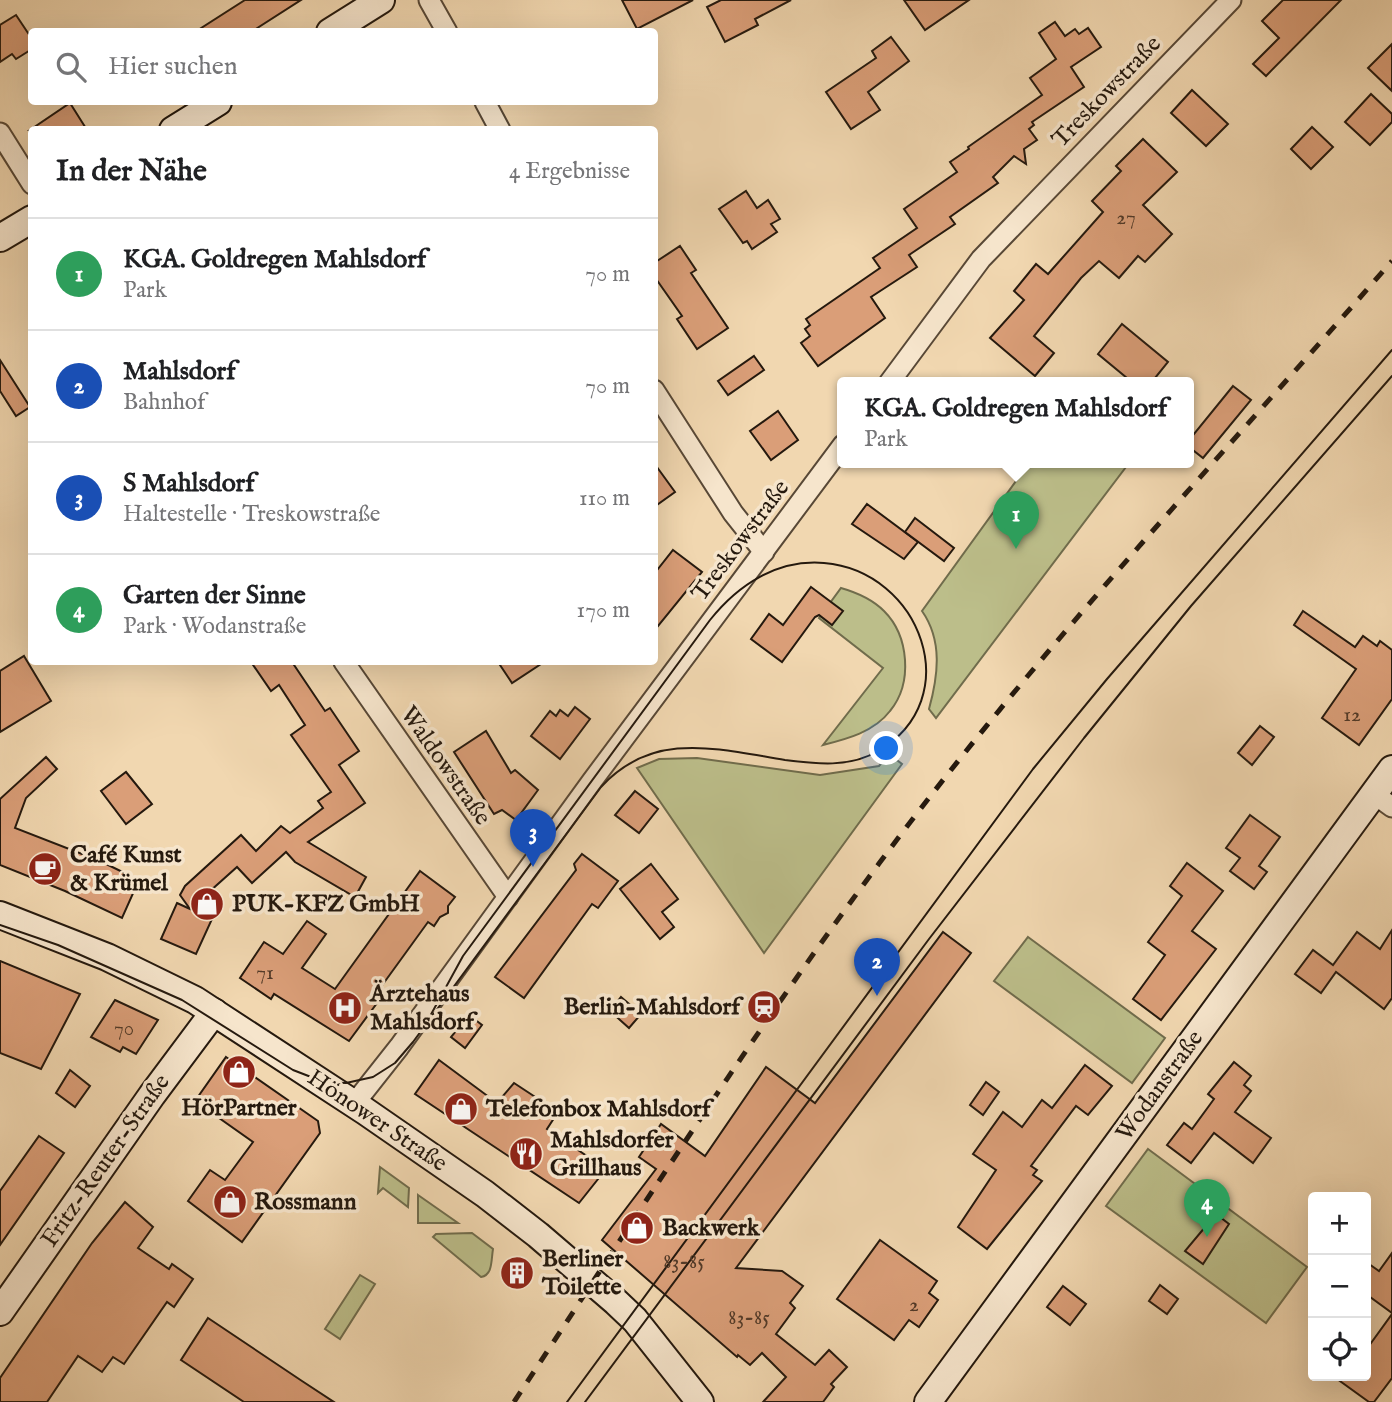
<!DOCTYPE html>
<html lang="de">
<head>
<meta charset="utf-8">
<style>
	:root { --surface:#fff; --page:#f6f6f6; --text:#202124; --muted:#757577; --line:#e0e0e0; --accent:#8f2418 }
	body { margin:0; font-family:"IM FELL English",serif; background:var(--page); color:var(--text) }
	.controls { position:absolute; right:21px; bottom:21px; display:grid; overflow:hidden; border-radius:7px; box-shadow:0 7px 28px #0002 }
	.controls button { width:63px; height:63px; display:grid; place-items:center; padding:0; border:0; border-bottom:2px solid var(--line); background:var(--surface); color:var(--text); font:35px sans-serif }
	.you { position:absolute; left:887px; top:749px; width:24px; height:24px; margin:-18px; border:5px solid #fff; border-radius:50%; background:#1a73e8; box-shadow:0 0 0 10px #1a73e833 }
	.badge { display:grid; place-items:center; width:46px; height:46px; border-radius:50%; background:var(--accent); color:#fff; font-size:23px; font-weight:700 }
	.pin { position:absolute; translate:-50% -58px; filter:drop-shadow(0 2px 4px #0008) }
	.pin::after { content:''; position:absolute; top:37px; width:24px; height:21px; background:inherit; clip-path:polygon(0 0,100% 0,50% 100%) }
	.popup { position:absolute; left:837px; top:377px; width:357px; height:91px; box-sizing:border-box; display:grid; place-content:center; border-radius:7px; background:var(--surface); filter:drop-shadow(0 2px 5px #0005); font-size:23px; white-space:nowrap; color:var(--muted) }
	.popup b { font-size:26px; color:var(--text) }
	.popup::after { content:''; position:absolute; left:50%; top:100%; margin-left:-14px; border:14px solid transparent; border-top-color:var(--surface) }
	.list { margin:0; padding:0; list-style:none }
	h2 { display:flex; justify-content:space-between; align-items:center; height:91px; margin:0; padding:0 28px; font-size:30px }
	h2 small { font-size:23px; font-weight:400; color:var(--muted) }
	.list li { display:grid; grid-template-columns:46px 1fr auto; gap:21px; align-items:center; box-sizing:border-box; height:112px; padding:0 28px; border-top:2px solid var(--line) }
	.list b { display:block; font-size:26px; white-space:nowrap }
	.list p { margin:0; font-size:23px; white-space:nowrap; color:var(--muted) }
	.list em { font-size:23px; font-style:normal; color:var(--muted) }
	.icon { flex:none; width:38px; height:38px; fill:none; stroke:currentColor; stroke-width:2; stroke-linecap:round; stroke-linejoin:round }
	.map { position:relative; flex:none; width:1392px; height:1402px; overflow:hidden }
	.search { position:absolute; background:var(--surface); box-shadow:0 7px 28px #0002; left:28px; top:28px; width:630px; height:77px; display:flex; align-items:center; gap:18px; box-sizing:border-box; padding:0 24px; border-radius:7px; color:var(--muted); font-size:26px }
	.panel { position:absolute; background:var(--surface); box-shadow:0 7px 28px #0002; left:28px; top:126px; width:630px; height:539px; border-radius:7px }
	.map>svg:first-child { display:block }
</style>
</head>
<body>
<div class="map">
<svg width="1392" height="1402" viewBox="0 0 1392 1402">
	<rect width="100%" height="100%" fill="#f1d7b0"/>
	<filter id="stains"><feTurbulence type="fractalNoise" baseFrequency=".00286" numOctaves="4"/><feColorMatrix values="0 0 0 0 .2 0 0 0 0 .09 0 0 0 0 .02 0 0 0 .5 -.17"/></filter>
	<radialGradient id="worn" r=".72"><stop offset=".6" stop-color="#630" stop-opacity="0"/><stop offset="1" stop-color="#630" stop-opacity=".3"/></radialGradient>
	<g fill="#bcbe8a" stroke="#706c4c" stroke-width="2">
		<path d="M1029,463H1129L936,718L929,709C938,676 943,641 922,611Z"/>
		<path d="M841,588C855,592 873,600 884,611C909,636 913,683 890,711C874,732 847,739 823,745L883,668L819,618Z"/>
		<polygon points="889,754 902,764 764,953 637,768 659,759 697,758 820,775 879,766"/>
		<polygon points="1028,937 1165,1038 1132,1083 994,981"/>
		<polygon points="1148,1149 1307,1267 1266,1323 1106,1206"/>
		<polygon points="380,1167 409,1188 408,1207 383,1188 378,1193"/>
		<polygon points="418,1195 458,1223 418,1223"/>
		<path d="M472,1233L493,1249C491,1260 493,1275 481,1277L433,1237L436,1234Z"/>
		<polygon points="360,1275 375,1284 340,1339 325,1329"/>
	</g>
	<g fill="#da9e78" stroke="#25190e" stroke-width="2">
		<polygon points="245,0 301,0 251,32 195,32"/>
		<polygon points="622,0 693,0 637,29"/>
		<polygon points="721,0 791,0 755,19 758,25 725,42 707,7"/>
		<polygon points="904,0 969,0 925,30"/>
		<polygon points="1283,0 1341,0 1266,76 1253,64 1279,38 1262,21"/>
		<polygon points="16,15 32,39 32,49 16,59 12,54 0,62 0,25"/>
		<polygon points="1055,22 1065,36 1075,29 1079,34 1088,28 1101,47 1071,67 1084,87 1032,122 1034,125 1029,129 1037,140 1024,149 1026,164 1014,156 993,177 998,183 950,217 955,224 909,255 917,267 871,297 885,318 818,366 801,343 810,336 805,329 810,325 806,319 880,268 873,258 917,228 904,209 957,172 950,162 969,149 968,147 1042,95 1030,78 1056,59 1039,33"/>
		<polygon points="891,37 909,61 868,92 880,110 851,129 826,92 876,58 872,51"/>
		<polygon points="1392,44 1392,91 1368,68"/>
		<polygon points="1192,90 1228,124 1206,146 1171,113"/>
		<polygon points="1371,94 1392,114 1392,122 1370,145 1345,122"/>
		<polygon points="70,103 87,130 30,130"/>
		<polygon points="1312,127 1333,147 1311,169 1291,149"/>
		<polygon points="1143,139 1177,172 1143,205 1172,234 1145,262 1138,256 1119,278 1099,261 1081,278 1034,336 1054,353 1035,376 990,338 1024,300 1014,291 1036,264 1048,274 1103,212 1092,201 1121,171 1116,166"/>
		<polygon points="746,191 757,208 768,200 780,219 771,224 777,232 752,249 747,241 743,243 719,209"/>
		<polygon points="680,246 696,270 691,273 728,328 697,349 677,319 682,316 654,276 654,263"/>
		<polygon points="1122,324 1168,362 1151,383 1133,383 1098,354"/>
		<polygon points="754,356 764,370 728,395 718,381"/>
		<polygon points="0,360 30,407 16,416 0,391"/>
		<polygon points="1233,386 1251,400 1203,458 1189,447 1189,440"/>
		<polygon points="778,411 798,440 771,460 750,431"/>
		<polygon points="654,463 675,492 654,507"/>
		<polygon points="867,504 918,542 904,559 852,524"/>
		<polygon points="915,518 954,548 944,561 905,532"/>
		<polygon points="673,550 702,572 654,631 654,574"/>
		<polygon points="811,587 843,611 832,625 819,615 815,617 782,662 751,639 769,614 783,625"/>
		<polygon points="1303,611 1355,647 1363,636 1377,646 1380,641 1392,650 1392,699 1359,745 1322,718 1356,669 1294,625"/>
		<polygon points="24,656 51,701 0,732 0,671"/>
		<polygon points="251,662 292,662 325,711 330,708 359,751 339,765 365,803 308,842 366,877 355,897 295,862 286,852 252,883 237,867 190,909 180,895 185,886 241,835 256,851 281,826 290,833 323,808 318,801 331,792 291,735 305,725 279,685 271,691"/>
		<polygon points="498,662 544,662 512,683"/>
		<polygon points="575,707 590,719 560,759 531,736 550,711 556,716 560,710 568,716"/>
		<polygon points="1260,726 1274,737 1252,765 1238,753"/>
		<polygon points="486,731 511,773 515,770 538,790 516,820 502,810 494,814 454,752"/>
		<polygon points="46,757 57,769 26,798 15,828 100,861 139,880 122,918 65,891 0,865 0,799"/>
		<polygon points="126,772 152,804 126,824 101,791"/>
		<polygon points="635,791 658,809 639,833 615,815"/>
		<polygon points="1250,815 1280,837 1259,866 1267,872 1254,889 1230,871 1240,858 1226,848"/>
		<polygon points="582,854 618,881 598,908 592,904 524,998 495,977 576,870 574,864"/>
		<polygon points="1187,863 1223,891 1192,931 1216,949 1161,1020 1133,999 1165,955 1148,942 1182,896 1170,886"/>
		<polygon points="651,864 678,899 662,912 674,927 660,939 620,889"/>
		<polygon points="420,871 455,897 448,906 448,913 440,917 434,926 428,922 378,991 383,995 349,1041 274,994 271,999 240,978 264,942 283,954 307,921 326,934 302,968 335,989"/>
		<polygon points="177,903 212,919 196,954 161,939"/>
		<polygon points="1392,930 1392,998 1384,1009 1336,972 1321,993 1295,974 1313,950 1333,965 1357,932 1380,949"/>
		<polygon points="943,932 971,953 736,1268 782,1271 803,1286 790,1303 795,1308 776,1334 815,1365 829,1350 847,1367 831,1384 834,1387 823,1402 763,1402 786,1377 762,1353 750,1365 738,1355 737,1357 602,1240 656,1169 639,1157 661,1124 705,1156 766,1067 815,1103"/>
		<polygon points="0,961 80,994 41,1069 0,1053"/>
		<polygon points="621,997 641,1014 629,1028 610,1011"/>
		<polygon points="115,1000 158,1020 136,1054 123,1047 120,1052 91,1037"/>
		<polygon points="469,1015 482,1025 465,1048 451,1037"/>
		<polygon points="226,1057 318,1121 320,1133 242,1242 188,1201 210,1170 225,1180 253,1142 195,1101"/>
		<polygon points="439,1060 497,1103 514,1083 558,1112 547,1129 606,1169 579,1203 415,1094"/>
		<polygon points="1234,1062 1251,1076 1244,1085 1251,1091 1235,1112 1271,1138 1253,1163 1214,1133 1191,1163 1167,1145 1184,1123 1192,1129 1214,1099 1208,1094"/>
		<polygon points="1085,1065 1112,1086 1088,1115 1076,1106 1031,1166 1037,1170 1033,1175 1042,1181 987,1249 958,1227 996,1170 973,1154 1003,1112 1022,1127 1042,1100 1052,1108"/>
		<polygon points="70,1070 90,1086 75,1107 56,1093"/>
		<polygon points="986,1082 999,1092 983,1115 970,1105"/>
		<polygon points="39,1136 64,1153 0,1245 0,1191"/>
		<polygon points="125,1202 153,1227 138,1248 169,1269 172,1264 193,1279 174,1307 167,1302 124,1364 113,1357 102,1372 78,1356 47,1402 0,1402 0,1378 92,1243"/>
		<polygon points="1216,1214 1229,1224 1203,1264 1185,1251"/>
		<polygon points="880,1240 937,1281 929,1293 938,1300 919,1327 909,1320 894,1340 837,1299"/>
		<polygon points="1392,1253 1392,1313 1366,1294 1366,1262 1379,1271"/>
		<polygon points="1160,1285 1178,1299 1167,1314 1149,1301"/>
		<polygon points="1063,1286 1086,1304 1070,1325 1047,1307"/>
		<polygon points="1392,1314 1392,1378 1374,1402 1369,1402 1333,1376 1366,1376 1366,1350"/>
		<polygon points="208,1318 302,1381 334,1402 244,1402 181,1360"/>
	</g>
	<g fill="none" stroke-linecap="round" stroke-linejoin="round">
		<g stroke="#584836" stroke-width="23">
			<g id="street">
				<polyline points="429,0 447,32"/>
				<polyline points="485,102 500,130"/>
				<polyline points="0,133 32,184"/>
				<polyline points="889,383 981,259 1231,0"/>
				<polyline points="654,390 733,513 764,552"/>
				<polyline points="344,662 508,897"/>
				<polyline points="1374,794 1392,807"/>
				<polyline points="354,1104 399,1047 592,781 843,445"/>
			</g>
		</g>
		<g stroke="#25190e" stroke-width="30">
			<g id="secondary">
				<polyline points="330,32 381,0"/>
				<polyline points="173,130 218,102"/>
				<polyline points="0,238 32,219"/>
				<polyline points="0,915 107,957 195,1000 365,1111 485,1194 538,1235 616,1302 635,1320 700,1402"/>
				<polyline points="0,1312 152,1095 214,1012"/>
				<polyline points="928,1402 1392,769"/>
			</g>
		</g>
		<use href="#street" stroke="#f6e5cc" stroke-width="19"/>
		<use href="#secondary" stroke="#f6e5cc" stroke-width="26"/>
		<g stroke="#25190e" stroke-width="2">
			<path d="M0,925L58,945L182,1000L293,1070L324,1082L346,1083L373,1077L395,1063L413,1042L601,787C653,730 717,749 785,760C816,764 850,768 878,751C968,699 921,571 824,563C777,559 738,585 710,620L463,956L423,1029"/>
			<polyline points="567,1402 1033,769 1107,679 1392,350"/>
			<polyline points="585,1402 929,939 1084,738 1191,606 1392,376"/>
		</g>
		<path stroke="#25190e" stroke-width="5" stroke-dasharray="12 12" stroke-linecap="butt" d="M514,1402C640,1211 763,1016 902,833C1054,633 1227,450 1392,261"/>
	</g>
	<defs>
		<g id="cafe-disc" transform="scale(1.75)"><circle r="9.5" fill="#8f2418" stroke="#f6e5cc"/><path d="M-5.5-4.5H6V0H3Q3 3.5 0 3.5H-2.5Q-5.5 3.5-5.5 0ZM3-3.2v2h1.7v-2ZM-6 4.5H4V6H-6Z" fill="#fff"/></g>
		<g id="shop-disc" transform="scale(1.75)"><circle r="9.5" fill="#8f2418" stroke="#f6e5cc"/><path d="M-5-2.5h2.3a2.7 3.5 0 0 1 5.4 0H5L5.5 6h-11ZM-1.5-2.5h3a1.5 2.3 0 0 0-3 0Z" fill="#fff"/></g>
		<g id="station-disc" transform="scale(1.75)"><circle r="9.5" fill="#8f2418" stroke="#f6e5cc"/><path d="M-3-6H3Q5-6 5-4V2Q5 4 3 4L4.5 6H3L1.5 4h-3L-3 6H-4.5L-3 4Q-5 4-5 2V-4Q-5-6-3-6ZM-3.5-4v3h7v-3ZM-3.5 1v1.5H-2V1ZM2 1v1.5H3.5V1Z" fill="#fff"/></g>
		<g id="hospital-disc" transform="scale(1.75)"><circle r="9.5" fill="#8f2418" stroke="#f6e5cc"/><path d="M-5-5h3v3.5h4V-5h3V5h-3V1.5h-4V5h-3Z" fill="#fff"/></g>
		<g id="restaurant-disc" transform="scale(1.75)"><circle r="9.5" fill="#8f2418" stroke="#f6e5cc"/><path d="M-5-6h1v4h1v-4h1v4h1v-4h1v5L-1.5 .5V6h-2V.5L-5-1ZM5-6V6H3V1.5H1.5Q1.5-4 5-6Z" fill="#fff"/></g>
		<g id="building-disc" transform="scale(1.75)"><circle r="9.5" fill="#8f2418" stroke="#f6e5cc"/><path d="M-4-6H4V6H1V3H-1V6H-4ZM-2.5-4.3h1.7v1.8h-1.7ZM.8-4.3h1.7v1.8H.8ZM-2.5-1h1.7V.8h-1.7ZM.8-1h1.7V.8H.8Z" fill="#fff"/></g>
	</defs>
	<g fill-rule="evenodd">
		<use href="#cafe-disc" x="45" y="869"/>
		<use href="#shop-disc" x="207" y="904"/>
		<use href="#station-disc" x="764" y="1007"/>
		<use href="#hospital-disc" x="345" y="1008"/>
		<use href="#shop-disc" x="239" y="1072"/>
		<use href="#shop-disc" x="461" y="1109"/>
		<use href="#restaurant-disc" x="526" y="1154"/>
		<use href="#shop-disc" x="230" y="1202"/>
		<use href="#shop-disc" x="637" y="1228"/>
		<use href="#building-disc" x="517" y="1273"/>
	</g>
	<g text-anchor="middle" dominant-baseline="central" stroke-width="7" stroke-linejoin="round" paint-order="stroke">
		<g font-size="21" fill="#523a28">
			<text x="1126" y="218">27</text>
			<text x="1352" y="715">12</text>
			<text x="265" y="973">71</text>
			<text x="124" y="1029">70</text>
			<text x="684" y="1262">83-85</text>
			<text x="914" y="1305">2</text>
			<text x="749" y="1318">83-85</text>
		</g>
		<g font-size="24" fill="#25190e" stroke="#f6e5cc">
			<text transform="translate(1107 92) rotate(-46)">Treskowstraße</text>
			<text transform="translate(741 541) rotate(-53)">Treskowstraße</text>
			<text transform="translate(445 766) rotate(55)">Waldowstraße</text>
			<text transform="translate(1160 1086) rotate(-54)">Wodanstraße</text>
			<text transform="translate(377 1121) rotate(34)">Hönower Straße</text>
			<text transform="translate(106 1161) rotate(-55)">Fritz-Reuter-Straße</text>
		</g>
		<g font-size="24" font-weight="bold" fill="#25190e" stroke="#f6e5cc" text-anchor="start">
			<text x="70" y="855">Café Kunst<tspan x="70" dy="28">&amp; Krümel</tspan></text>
			<text x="232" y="904">PUK-KFZ GmbH</text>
			<text x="370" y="994">Ärztehaus<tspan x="370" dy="28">Mahlsdorf</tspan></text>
			<text x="740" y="1007" text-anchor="end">Berlin-Mahlsdorf</text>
			<text x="239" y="1108" text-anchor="middle">HörPartner</text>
			<text x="486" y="1109">Telefonbox Mahlsdorf</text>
			<text x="550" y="1140">Mahlsdorfer<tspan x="550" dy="28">Grillhaus</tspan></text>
			<text x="254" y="1202">Rossmann</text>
			<text x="662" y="1228">Backwerk</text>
			<text x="542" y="1259">Berliner<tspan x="542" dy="28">Toilette</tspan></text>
		</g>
	</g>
	<rect width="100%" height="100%" filter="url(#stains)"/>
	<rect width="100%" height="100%" fill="url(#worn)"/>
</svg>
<div class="controls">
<button>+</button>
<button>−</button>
<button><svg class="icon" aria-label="locate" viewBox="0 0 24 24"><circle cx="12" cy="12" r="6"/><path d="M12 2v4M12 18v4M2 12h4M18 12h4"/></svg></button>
</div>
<div class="you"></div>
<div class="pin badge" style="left:1016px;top:549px;background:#2e9e5b">1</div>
<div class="popup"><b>KGA. Goldregen Mahlsdorf</b>Park</div>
<div class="pin badge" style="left:877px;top:996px;background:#1a4fb4">2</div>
<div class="pin badge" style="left:533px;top:867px;background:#1a4fb4">3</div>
<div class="pin badge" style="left:1207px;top:1237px;background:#2e9e5b">4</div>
<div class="search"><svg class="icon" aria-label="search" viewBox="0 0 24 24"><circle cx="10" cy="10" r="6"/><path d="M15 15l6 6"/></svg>Hier suchen</div>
<section class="panel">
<h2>In der Nähe<small>4 Ergebnisse</small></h2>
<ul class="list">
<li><span class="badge" style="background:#2e9e5b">1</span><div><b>KGA. Goldregen Mahlsdorf</b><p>Park</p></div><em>70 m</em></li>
<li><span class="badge" style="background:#1a4fb4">2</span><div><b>Mahlsdorf</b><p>Bahnhof</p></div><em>70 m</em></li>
<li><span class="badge" style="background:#1a4fb4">3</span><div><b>S Mahlsdorf</b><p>Haltestelle · Treskowstraße</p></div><em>110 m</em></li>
<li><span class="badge" style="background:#2e9e5b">4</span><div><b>Garten der Sinne</b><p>Park · Wodanstraße</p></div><em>170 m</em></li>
</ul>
</section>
</div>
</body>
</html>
